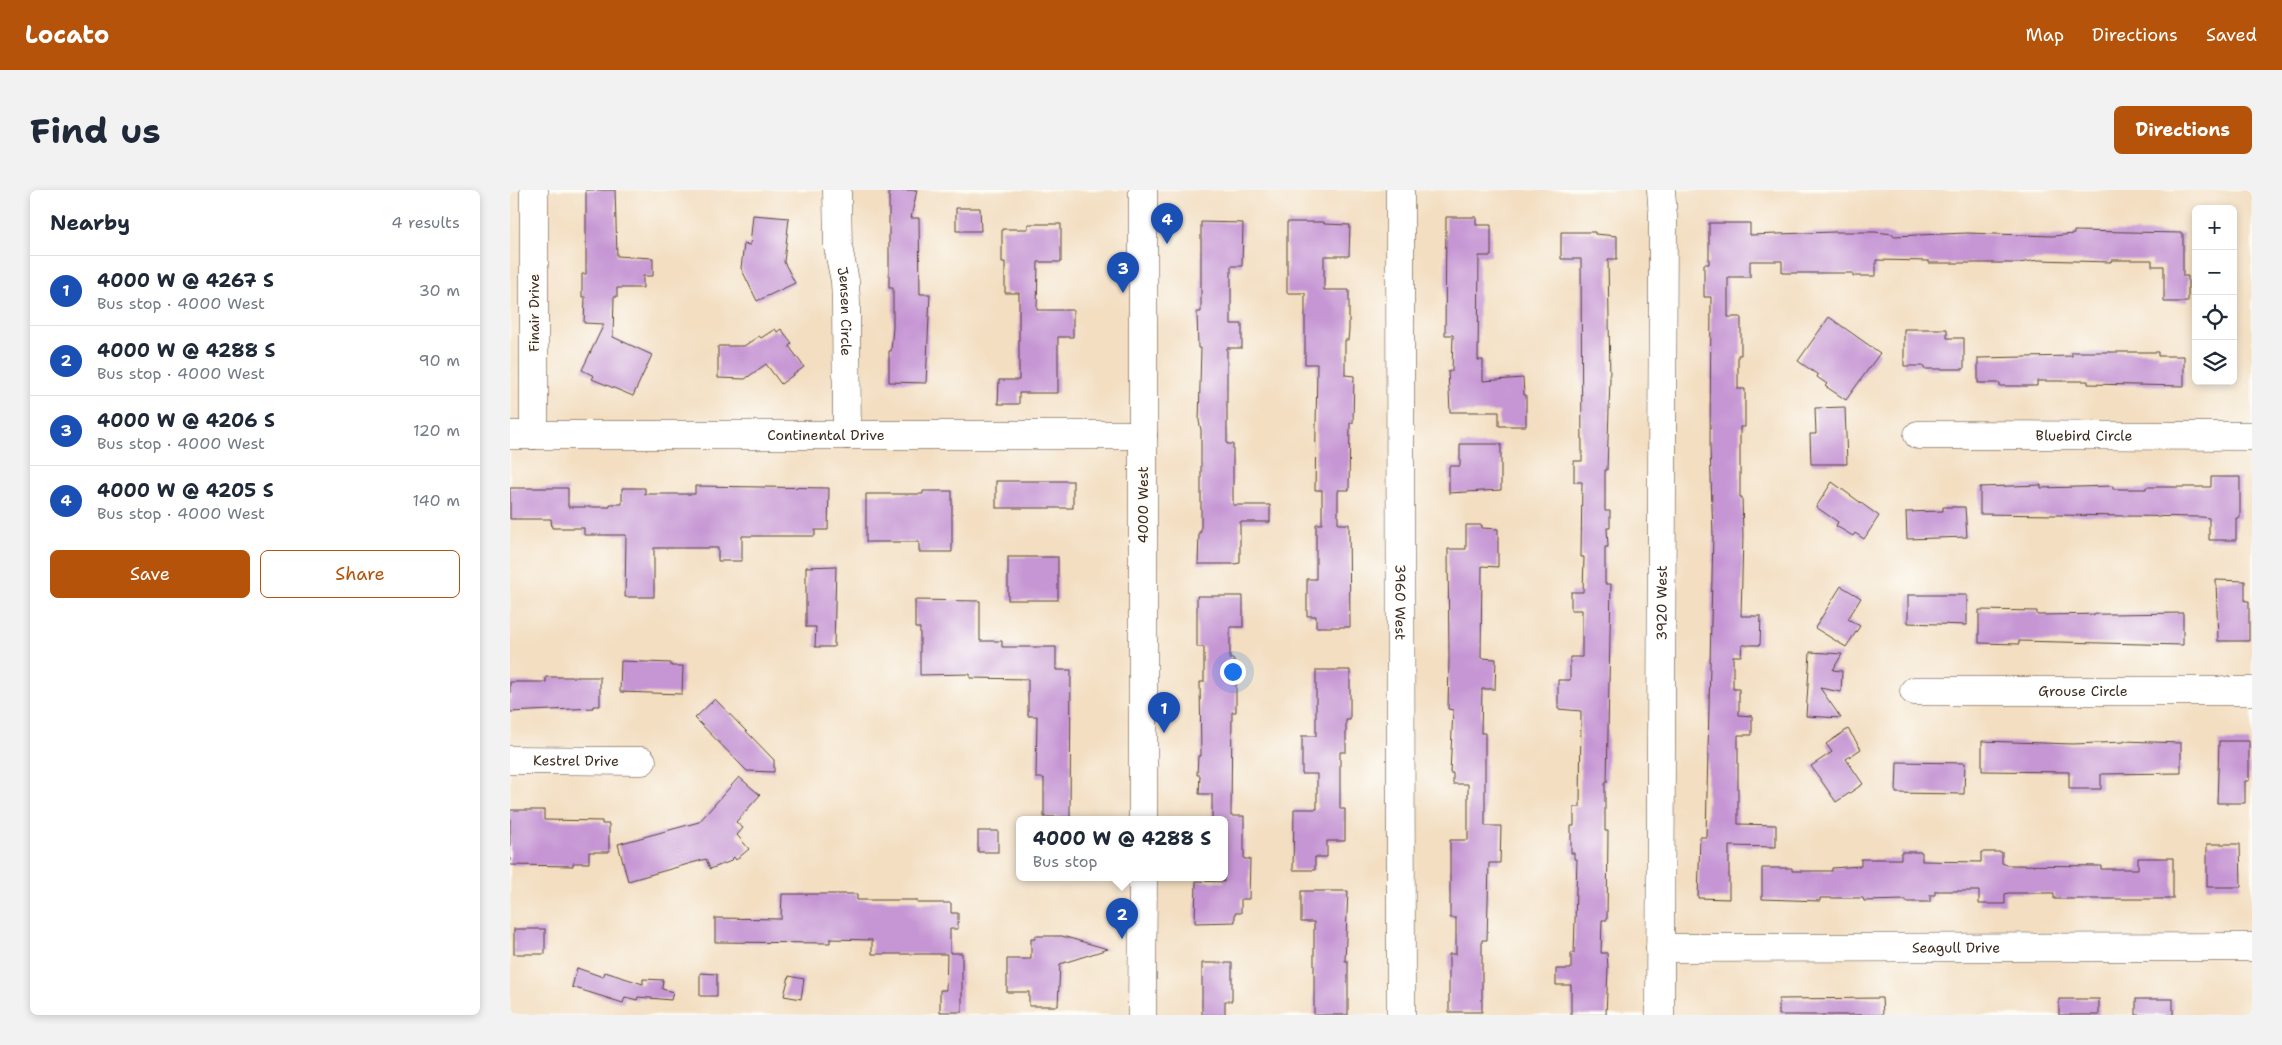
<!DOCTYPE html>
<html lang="en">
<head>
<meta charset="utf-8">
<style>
	:root { --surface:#fff; --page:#f2f2f3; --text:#1f2937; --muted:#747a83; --line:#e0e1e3; --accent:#b45309 }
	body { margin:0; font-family:"Shantell Sans",sans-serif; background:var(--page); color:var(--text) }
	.controls { position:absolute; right:15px; top:15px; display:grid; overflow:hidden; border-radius:8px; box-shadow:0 2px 8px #0003 }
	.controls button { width:45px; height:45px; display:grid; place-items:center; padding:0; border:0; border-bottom:1px solid var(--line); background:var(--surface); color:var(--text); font:25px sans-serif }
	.you { position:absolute; left:722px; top:481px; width:18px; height:18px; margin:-12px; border:4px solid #fff; border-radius:50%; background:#1a73e8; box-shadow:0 0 0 8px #1a73e833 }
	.badge { display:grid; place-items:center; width:32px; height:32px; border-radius:50%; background:var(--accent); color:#fff; font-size:16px; font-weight:700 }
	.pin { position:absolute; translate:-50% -41px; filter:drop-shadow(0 1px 2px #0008) }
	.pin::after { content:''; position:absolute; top:26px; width:18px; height:15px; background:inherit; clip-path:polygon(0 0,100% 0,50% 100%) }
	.popup { position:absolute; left:506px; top:626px; width:212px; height:65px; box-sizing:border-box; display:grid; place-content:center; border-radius:8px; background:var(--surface); filter:drop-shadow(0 1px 4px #0005); font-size:16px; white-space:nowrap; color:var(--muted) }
	.popup b { font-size:19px; color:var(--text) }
	.popup::after { content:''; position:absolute; left:50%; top:100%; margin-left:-10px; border:10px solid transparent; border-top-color:var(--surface) }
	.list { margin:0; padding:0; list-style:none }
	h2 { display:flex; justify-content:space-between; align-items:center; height:65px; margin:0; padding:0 20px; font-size:21px }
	h2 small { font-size:16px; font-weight:400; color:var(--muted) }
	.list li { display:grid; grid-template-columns:32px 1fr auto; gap:15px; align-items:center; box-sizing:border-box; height:70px; padding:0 20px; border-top:1px solid var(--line) }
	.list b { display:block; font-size:19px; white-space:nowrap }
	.list p { margin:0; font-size:16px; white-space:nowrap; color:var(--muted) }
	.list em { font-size:16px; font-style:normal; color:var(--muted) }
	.actions { display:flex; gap:10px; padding:15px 20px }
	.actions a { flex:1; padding:11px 0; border:1px solid var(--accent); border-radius:8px; text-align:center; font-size:18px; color:var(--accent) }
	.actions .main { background:var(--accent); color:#fff }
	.icon { flex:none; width:28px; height:28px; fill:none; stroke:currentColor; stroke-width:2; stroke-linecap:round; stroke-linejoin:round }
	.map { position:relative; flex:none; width:1742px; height:825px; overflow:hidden; border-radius:8px }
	header { display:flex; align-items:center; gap:30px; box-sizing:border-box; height:70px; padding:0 25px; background:var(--accent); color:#fff }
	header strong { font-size:24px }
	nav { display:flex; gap:28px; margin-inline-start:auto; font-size:18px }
	.intro { display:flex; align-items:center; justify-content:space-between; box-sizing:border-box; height:120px; padding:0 30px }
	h1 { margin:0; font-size:35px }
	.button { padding:12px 22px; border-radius:8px; background:var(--accent); color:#fff; font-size:18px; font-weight:700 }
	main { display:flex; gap:30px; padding:0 30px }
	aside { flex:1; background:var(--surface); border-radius:8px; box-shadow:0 2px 8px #0003 }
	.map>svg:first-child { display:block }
</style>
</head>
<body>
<header>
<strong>Locato</strong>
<nav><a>Map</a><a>Directions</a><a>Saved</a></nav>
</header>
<div class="intro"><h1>Find us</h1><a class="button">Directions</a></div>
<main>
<aside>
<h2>Nearby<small>4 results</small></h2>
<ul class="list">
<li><span class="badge" style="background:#1a4fb4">1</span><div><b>4000 W @ 4267 S</b><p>Bus stop · 4000 West</p></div><em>30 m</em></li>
<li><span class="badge" style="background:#1a4fb4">2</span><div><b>4000 W @ 4288 S</b><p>Bus stop · 4000 West</p></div><em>90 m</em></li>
<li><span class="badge" style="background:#1a4fb4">3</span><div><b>4000 W @ 4206 S</b><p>Bus stop · 4000 West</p></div><em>120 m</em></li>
<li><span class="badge" style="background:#1a4fb4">4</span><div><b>4000 W @ 4205 S</b><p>Bus stop · 4000 West</p></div><em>140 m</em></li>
</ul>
<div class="actions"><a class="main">Save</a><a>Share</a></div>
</aside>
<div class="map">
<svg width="1742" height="825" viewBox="0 0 1742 825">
	<rect width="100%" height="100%" fill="#fdfcf7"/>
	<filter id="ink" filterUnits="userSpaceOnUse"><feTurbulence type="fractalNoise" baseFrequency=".02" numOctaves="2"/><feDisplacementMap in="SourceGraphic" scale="10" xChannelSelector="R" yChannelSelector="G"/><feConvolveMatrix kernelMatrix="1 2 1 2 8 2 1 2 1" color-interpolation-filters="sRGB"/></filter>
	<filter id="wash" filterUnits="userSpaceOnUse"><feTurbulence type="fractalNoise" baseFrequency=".0096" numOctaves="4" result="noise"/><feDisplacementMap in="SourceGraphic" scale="20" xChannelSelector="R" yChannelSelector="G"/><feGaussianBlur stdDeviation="1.12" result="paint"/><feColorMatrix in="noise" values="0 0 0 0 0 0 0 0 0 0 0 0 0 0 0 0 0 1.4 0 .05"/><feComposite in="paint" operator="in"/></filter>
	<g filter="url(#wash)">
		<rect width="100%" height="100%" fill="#f3dec1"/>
		<g id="blocks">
			<g fill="#c696d4">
				<polygon points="76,0 105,0 107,66 143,68 143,86 133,86 133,98 107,98 107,107 104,107 103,147 142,165 123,206 82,189 84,186 72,180 94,134 74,133 75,107 72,107 72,84 76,84"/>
				<polygon points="379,0 407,0 401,28 409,28 410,104 420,104 416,193 379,192 379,161 381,161 383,137 383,98 379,98"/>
				<polygon points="446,18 470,18 471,41 446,41"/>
				<polygon points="243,25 279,28 274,72 285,93 247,111 231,78 234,54 240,55"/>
				<polygon points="936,27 966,27 966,35 981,35 981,66 969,66 968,170 973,170 973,191 1013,188 1014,205 1016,205 1016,236 989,236 989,222 940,222 938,181 942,181 943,145 935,145"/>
				<polygon points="691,32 733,33 732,76 721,76 721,134 732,134 732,158 717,158 717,254 723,254 723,315 760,315 760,332 730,332 730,373 724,374 688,374 689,342 691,342 691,240 689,231 691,158 688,158 687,122 691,122"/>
				<polygon points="777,32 814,32 814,34 840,35 839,66 814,66 814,100 839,100 839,140 838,150 835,150 835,185 844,186 843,233 840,233 839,300 828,300 828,334 839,334 840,437 806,437 806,426 797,426 797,389 806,389 806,334 812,334 812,300 805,300 807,174 795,174 795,103 777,103"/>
				<polygon points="1199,33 1240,33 1240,45 1324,42 1365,42 1383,44 1383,46 1457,43 1542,46 1564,44 1564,41 1673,43 1673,86 1678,86 1678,112 1654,112 1654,76 1642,76 1642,70 1601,70 1601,72 1528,70 1509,73 1419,73 1419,71 1366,70 1366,86 1343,86 1343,83 1272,83 1272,71 1240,71 1240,87 1218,87 1218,127 1231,127 1231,165 1228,165 1228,199 1235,199 1235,237 1230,237 1230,307 1232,307 1233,346 1231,426 1251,426 1250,455 1232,455 1231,466 1223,466 1223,499 1229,499 1229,525 1242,526 1242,545 1228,545 1228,634 1266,635 1266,657 1219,656 1219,709 1188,708 1190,647 1196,647 1203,345 1200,257 1201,107 1194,107 1194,74 1199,74"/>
				<polygon points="518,34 551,34 551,72 528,72 527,120 563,120 563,147 548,147 548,203 509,203 509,214 488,214 489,190 509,190 509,103 495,103 495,72 492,72 492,39 518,39"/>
				<polygon points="1051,42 1085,42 1085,44 1107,46 1107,69 1098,69 1100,189 1097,280 1095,280 1095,321 1100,321 1100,338 1097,338 1098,357 1095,357 1095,394 1101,394 1097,592 1095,592 1095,641 1098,641 1097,730 1092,730 1091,763 1097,763 1098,778 1096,825 1061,825 1061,795 1046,795 1046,779 1061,779 1061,763 1064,763 1067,669 1064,669 1064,663 1061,663 1061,636 1064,636 1064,617 1070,617 1071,521 1048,519 1048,490 1060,490 1060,467 1072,467 1072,420 1061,420 1061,402 1073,402 1074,367 1071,367 1072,292 1064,292 1064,271 1072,271 1071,69 1051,69"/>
				<polygon points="1319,127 1370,163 1336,210 1315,196 1317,194 1307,187 1308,185 1288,171"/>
				<polygon points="265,139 267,142 271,139 282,153 279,156 294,177 271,194 256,174 235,189 208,188 208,156 234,156 249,146 251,148"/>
				<polygon points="1394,139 1437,139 1437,148 1454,148 1454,179 1414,179 1414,176 1394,176"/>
				<polygon points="1562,162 1648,162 1648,166 1674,166 1674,196 1578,194 1578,191 1527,191 1527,196 1490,196 1490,193 1468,193 1468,168 1562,166"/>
				<polygon points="1335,217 1337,274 1301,274 1300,244 1306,244 1305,218"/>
				<polygon points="950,254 991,254 991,300 939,303 939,276 950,276"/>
				<polygon points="1701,287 1730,287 1730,328 1726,328 1726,350 1699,350 1699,328 1692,327 1470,324 1470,297 1531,295 1531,298 1603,296 1603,299 1636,299 1636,297 1701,297"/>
				<rect x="486" y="291" width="77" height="27"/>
				<polygon points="1322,292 1369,326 1354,349 1345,343 1343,346 1326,336 1328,332 1306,317"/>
				<polygon points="185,296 319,298 318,340 305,340 305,346 232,346 232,371 208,371 208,358 144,358 144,407 115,407 116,345 74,345 74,338 42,338 41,329 0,329 0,298 58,298 58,317 100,317 100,314 112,314 112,298 135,298 135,304 185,304"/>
				<polygon points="413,301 442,301 442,362 409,362 409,352 356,352 356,304 413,304"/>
				<polygon points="1433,317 1455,317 1457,347 1397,349 1396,322 1433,321"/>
				<polygon points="956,335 972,335 972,338 988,339 988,377 972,376 971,468 986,469 985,499 972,499 971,543 975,543 975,636 991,636 990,673 979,673 977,750 972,750 972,822 939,822 939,764 946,764 946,728 940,728 940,650 958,650 958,594 943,594 943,583 940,583 943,520 938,519 939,468 938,359 956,359"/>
				<rect x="498" y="367" width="50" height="43"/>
				<polygon points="326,376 324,457 305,457 306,437 296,437 296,377"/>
				<polygon points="1706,390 1735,391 1735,411 1739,411 1739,451 1708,451"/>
				<polygon points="1331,396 1351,408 1338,429 1350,436 1336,457 1305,438"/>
				<polygon points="1398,405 1457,405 1457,435 1398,433"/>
				<polygon points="687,406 733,406 733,437 720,437 720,469 724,469 724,489 726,489 726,522 722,522 721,626 734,626 734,669 740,669 739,709 731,709 731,723 725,723 725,732 685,733 686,691 714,692 714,630 702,630 702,604 689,604 690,585 687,585 688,566 691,566 690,492 694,492 694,457 687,457"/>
				<polygon points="405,410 470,411 470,451 492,451 492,457 546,457 546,480 561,480 560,627 534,627 534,588 526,588 527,526 518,526 518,489 460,488 460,484 410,485 410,438 405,438"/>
				<polygon points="1469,420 1527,421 1527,425 1673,423 1673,455 1509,451 1509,454 1469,453"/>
				<polygon points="1300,462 1332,464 1323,480 1332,481 1331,502 1310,498 1331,528 1296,526"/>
				<polygon points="111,471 161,473 161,476 173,476 172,504 110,502"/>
				<polygon points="806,480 840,480 840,530 836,530 836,562 830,562 830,619 835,619 835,651 817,651 817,667 805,667 805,680 783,680 784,619 807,619 807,584 792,584 792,546 806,546"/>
				<polygon points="36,487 90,487 90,516 83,516 83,518 0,522 0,492 36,492"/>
				<polygon points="205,509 264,570 264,582 237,581 185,528"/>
				<polygon points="1338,539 1351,559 1336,569 1353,594 1326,612 1301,576 1322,562 1316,554"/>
				<polygon points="1472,551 1563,554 1614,552 1614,551 1671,553 1671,583 1591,584 1591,599 1559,599 1559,582 1472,581"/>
				<polygon points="1709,551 1739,551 1739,591 1735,591 1735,613 1707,613"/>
				<polygon points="1387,572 1455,573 1454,604 1386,603"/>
				<polygon points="229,587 250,605 226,632 233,638 227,645 239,659 226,670 224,667 219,672 200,679 196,669 118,691 108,654 189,632"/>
				<polygon points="0,620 34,620 34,630 92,631 92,634 99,634 99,662 79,662 79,673 63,673 63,676 0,675"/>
				<rect x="468" y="641" width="20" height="21"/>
				<polygon points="1697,654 1730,654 1731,697 1697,697"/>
				<polygon points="1391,662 1412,662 1412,671 1471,672 1471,662 1492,662 1492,673 1497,675 1591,676 1591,679 1628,679 1628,668 1663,668 1663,709 1544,709 1544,703 1498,703 1495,704 1495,714 1469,714 1469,701 1425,701 1425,705 1420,705 1420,712 1396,712 1396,710 1354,711 1353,708 1310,708 1310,711 1252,709 1252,678 1282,678 1282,681 1322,681 1322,678 1351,676 1351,669 1391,669"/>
				<polygon points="791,701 838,701 835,771 838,771 838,825 804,825 804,732 791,732"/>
				<polygon points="272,704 347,704 347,710 407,710 407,713 441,713 441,723 448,723 448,739 440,739 440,763 452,763 452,822 430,822 430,800 436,800 437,764 362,764 362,750 320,749 320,753 205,752 205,728 271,729"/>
				<rect x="4" y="739" width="31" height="25"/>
				<polygon points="525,746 552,746 598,759 550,774 548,816 519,816 519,802 497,802 497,769 521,769 521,749 525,749"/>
				<polygon points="692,773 722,773 722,811 715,811 715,825 692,825"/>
				<polygon points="67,778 93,787 95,782 133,794 133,789 153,790 152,799 163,802 161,810 128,807 127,810 115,807 113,813 62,797"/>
				<polygon points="190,783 207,784 207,806 190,806"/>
				<polygon points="279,786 294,789 291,809 274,806"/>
				<polygon points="1372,808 1373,825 1269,825 1269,809"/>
				<rect x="1549" y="809" width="40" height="16"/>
				<rect x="1626" y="809" width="37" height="16"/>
			</g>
		</g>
	</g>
	<g filter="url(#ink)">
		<use href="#blocks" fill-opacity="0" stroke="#574536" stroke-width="1"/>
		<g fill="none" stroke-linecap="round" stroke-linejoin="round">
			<g stroke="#574536" stroke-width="29">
				<g id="minor">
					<polyline points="24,0 24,245"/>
					<path id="s1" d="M327,0L328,57L335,91L336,113L337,245"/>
					<path id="s2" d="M890,0L891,825"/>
					<path id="s3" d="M0,245H633"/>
					<path id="s4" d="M1408,245L1742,246"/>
					<path id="s5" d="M1404,501H1742"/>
					<path id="s6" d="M0,570L132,571"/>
					<polyline points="633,630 633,0"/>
					<path id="s7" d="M1150,758L1742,757"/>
					<polyline points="632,825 633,688"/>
					<path id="s8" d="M1150,825L1153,27L1151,0"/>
				</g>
			</g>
			<use href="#minor" stroke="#fff" stroke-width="28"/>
		</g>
	</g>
	<g text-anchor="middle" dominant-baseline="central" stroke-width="5" stroke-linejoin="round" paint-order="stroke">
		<g font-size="14" fill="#3b2a1e" stroke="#fdfcf7">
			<text stroke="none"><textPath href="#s1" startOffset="122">Jensen Circle</textPath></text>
			<text transform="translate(24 123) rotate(-90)">Finair Drive</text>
			<text stroke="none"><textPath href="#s3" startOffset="316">Continental Drive</textPath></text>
			<text stroke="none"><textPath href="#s4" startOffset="166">Bluebird Circle</textPath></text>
			<text transform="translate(633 315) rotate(-90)">4000 West</text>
			<text stroke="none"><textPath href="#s2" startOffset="412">3960 West</textPath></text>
			<text stroke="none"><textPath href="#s8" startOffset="412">3920 West</textPath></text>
			<text stroke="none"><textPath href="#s5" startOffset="169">Grouse Circle</textPath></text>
			<text stroke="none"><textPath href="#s6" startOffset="66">Kestrel Drive</textPath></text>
			<text stroke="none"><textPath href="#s7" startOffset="296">Seagull Drive</textPath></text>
		</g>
	</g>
</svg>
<div class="controls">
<button>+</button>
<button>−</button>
<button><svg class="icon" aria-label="locate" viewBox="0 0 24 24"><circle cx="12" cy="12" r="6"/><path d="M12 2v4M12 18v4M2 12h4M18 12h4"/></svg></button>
<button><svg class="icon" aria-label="layers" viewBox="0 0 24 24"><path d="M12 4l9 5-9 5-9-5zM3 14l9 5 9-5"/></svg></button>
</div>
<div class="you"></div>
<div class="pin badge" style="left:654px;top:543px;background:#1a4fb4">1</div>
<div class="pin badge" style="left:612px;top:749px;background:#1a4fb4">2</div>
<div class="popup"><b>4000 W @ 4288 S</b>Bus stop</div>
<div class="pin badge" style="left:613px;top:103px;background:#1a4fb4">3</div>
<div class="pin badge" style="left:657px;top:54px;background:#1a4fb4">4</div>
</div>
</main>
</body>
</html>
